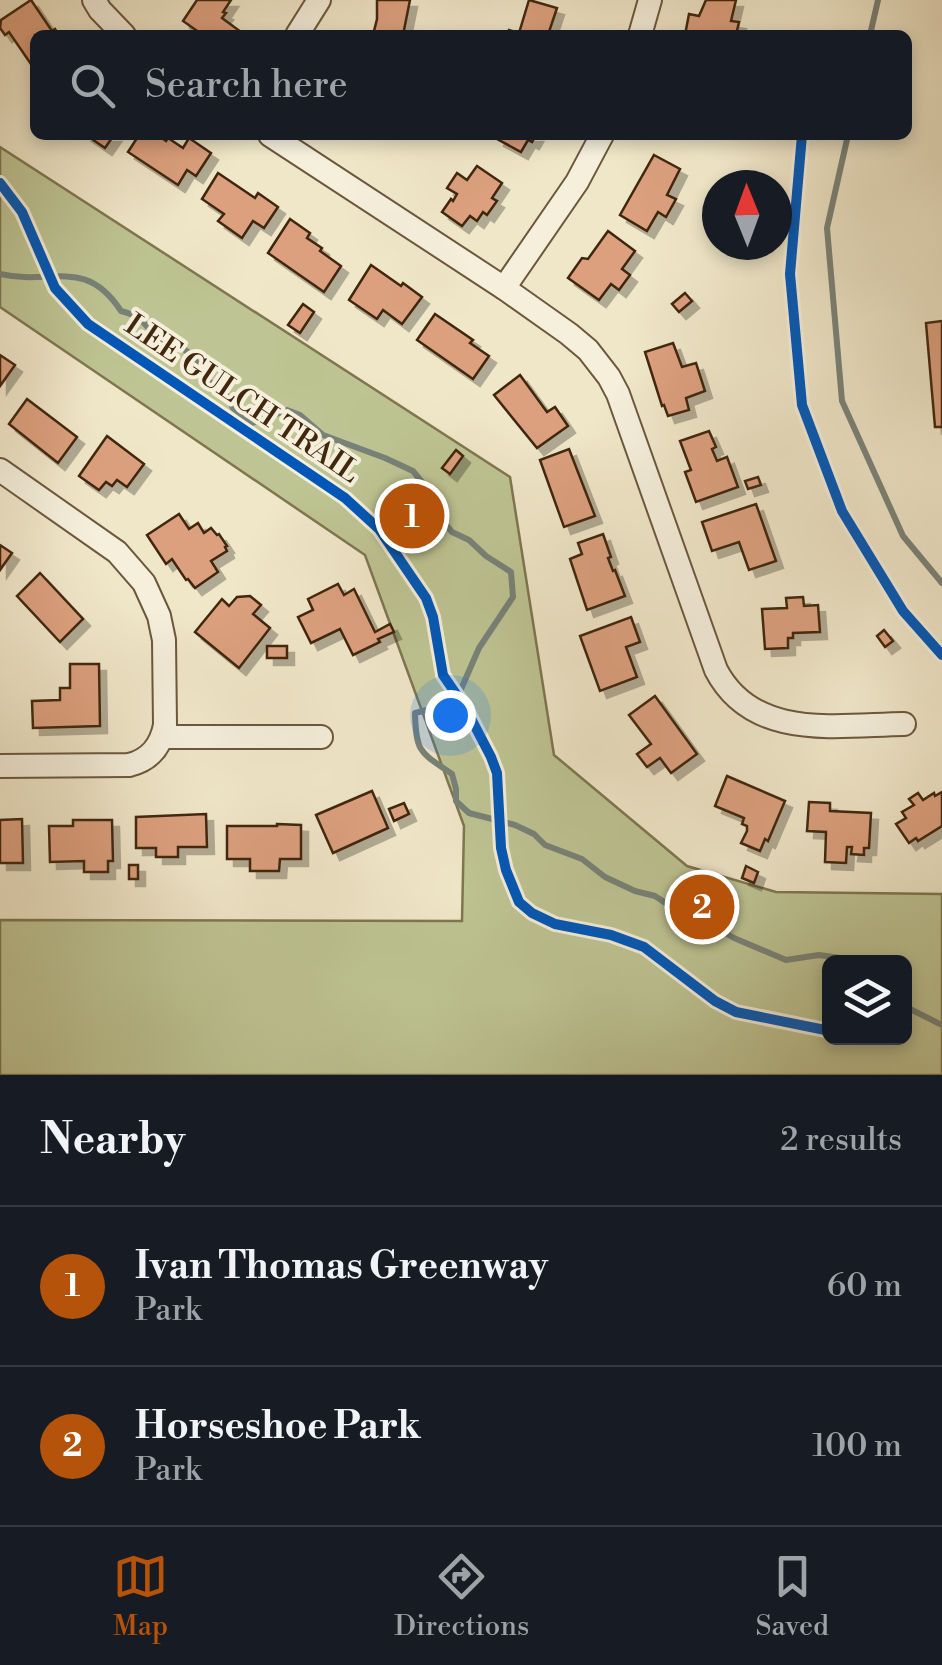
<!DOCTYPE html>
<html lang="en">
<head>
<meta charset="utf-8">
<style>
	:root { --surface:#171b24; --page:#20242c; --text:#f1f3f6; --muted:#9ea1a6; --line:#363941; --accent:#b45309 }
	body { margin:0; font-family:"Libre Bodoni",serif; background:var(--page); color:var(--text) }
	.controls { position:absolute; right:30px; bottom:30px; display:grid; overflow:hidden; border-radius:15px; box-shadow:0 5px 15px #0003 }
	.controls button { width:90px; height:90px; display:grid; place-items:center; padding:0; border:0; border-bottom:2px solid var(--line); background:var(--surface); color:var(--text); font:50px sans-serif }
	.compass { position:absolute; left:702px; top:170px; width:90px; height:90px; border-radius:50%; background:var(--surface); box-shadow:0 5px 15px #0003; rotate:359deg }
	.you { position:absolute; left:450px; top:715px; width:35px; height:35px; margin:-25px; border:8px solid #fff; border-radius:50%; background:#1a73e8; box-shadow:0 0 0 15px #1a73e833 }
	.badge { display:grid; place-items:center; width:65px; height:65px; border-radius:50%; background:var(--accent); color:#fff; font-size:32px; font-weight:700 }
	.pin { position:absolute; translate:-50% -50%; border:5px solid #fff; box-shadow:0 2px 10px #0006 }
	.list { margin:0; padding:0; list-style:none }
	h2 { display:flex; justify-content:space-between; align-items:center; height:130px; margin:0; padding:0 40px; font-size:42px }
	h2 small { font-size:32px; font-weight:400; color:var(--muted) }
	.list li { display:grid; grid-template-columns:65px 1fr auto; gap:30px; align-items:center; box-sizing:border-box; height:160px; padding:0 40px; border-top:2px solid var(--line) }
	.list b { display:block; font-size:38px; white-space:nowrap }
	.list p { margin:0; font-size:32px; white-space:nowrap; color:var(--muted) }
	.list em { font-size:32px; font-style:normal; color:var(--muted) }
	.icon { flex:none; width:55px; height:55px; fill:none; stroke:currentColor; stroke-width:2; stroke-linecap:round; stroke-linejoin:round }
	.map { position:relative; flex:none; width:942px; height:1075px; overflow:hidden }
	.search { position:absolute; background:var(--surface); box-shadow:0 5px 15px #0003; left:30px; right:30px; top:30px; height:110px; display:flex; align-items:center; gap:25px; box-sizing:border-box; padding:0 35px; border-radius:15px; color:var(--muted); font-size:38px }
	.sheet { height:450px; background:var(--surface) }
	nav { display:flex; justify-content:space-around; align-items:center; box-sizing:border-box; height:140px; border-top:2px solid var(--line); background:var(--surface); font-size:28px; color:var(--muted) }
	nav a { display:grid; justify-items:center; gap:5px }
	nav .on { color:var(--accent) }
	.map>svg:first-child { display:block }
</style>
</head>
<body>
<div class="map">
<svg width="942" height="1075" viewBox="0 0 942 1075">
	<defs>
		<filter id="shadow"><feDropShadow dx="7" dy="7" stdDeviation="0" flood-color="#0004"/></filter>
	</defs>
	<rect width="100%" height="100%" fill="#f0e7c9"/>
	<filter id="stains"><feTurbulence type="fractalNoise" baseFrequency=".002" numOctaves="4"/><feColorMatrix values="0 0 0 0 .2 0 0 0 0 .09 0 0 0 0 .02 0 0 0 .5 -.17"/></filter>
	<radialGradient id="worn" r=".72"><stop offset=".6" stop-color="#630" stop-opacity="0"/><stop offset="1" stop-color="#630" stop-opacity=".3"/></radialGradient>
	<path fill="#bec493" stroke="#7f7650" stroke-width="2.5" fill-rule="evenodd" d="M0,147L510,477L554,755L687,866L776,892L942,894V1075H0V920L462,921L464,826L365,555L0,307ZM830,962H904V1038H830Z"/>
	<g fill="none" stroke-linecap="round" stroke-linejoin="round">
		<g stroke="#788278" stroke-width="6">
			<polyline points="870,35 878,0"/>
			<polyline points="848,135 827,228 842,401 903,536 942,583"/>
			<path d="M0,274C51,286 85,256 121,311C145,317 145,326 160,342L175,343L192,355L206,380L223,389L233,408L252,423L287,410L300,415L323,435L385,458L413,471L430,492L438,515L452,532L469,540L486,556L511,572L513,597L479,648L455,703L415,713C416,753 420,752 452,774L456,789V801L469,813L515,825L534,834L545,845L582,859L605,877L635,891L655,896L673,908L689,912L734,938L786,960L819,955L846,959L851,962"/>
			<polyline points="904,1006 942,1025"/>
		</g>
	</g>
	<g fill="#dca07e" stroke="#40270e" stroke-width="2.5" filter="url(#shadow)">
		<polygon points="31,0 52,31 55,29 59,35 35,35 35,70 9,32 5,35 0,28 1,20"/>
		<polygon points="197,0 231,0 223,12 226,13 222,18 241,32 239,35 203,35 183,21"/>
		<polygon points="377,0 410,0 403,35 373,35 377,19"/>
		<polygon points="529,0 557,8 548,35 508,35 509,30 519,33"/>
		<polygon points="706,0 736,0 731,21 739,22 736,35 685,35 689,14 699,16"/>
		<polygon points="86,135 114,135 105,148"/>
		<polygon points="139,135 158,135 166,141 168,138 183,148 189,138 211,153 196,176 187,170 178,185 128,152"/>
		<polygon points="499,135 536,135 532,142 528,140 521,152 497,139"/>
		<polygon points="654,155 680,169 667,195 676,199 666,217 658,212 647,231 620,215"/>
		<polygon points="477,166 502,183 492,198 497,201 487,215 483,212 477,221 470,216 462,226 442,212 451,199 453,201 457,194 447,188 457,173 467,180"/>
		<polygon points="218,173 255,198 258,193 278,207 264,228 253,221 242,238 218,221 224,214 202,199"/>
		<polygon points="290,219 310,233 307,238 322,248 320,251 341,266 324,292 268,253"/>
		<polygon points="608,231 635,251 622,269 630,275 619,290 611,284 599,300 568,278 582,258 588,259"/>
		<polygon points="371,265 401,286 403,283 422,297 402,324 383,310 377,319 349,300"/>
		<polygon points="685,293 692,301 679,312 672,304"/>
		<polygon points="303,304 314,312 300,333 288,325"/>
		<polygon points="435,314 473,340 470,343 489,356 473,379 417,340"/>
		<polygon points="942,321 942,427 935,427 926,323"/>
		<polygon points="673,343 682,367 696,363 705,391 686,398 689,410 668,416 664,405 662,406 645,352"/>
		<polygon points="0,355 15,365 0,386"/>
		<polygon points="520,375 547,412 555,407 568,426 537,448 494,395"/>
		<polygon points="27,399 77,437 58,463 9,424"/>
		<polygon points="709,431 716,447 712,449 717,461 727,457 738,487 696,502 685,472 691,470 680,441"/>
		<polygon points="107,436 144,464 127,487 117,480 112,486 106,482 99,490 79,476"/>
		<polygon points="569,449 595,516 564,527 540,460"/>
		<polygon points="456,450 463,456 450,474 442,468"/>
		<polygon points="758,477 761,485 748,489 745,481"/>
		<polygon points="756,504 776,561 749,570 739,542 712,551 702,522"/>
		<polygon points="179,514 189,529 198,523 204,533 211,528 217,535 219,534 227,546 225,547 227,551 211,561 218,572 195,588 188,579 186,580 172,559 166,564 147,535"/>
		<polygon points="603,534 611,557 608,558 613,571 615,570 625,596 587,610 570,559 582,554 578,543"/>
		<polygon points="0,545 12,553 0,570"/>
		<polygon points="40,573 83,619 60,642 17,596"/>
		<polygon points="338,584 344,595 354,589 375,632 390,624 394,632 378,639 380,642 353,655 340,629 311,643 298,617 313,610 308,599"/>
		<polygon points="250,596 261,605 253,614 270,628 239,668 195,632 222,599 229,606 237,597"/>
		<polygon points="803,597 804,606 818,605 820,632 793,633 793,638 788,638 788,648 765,649 762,609 787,608 786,598"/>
		<polygon points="631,617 640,642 626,647 637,677 600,691 580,636"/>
		<polygon points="884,630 893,641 885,647 877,636"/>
		<rect x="267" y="646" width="20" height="12"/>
		<polygon points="70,664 99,664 100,726 33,728 32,701 60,700 60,688 70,688"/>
		<polygon points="655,696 697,754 671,773 660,758 647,767 637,754 651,744 629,715"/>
		<polygon points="727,776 785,801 768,841 765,839 760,851 741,843 747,831 747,826 742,824 744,818 715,806"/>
		<polygon points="372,791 388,828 333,853 316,815"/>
		<polygon points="942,792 942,826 918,841 916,838 909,843 896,824 906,818 902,812 914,805 909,799 918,793 923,800 934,793 935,796"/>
		<polygon points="809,802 830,803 830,811 871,813 869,848 864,848 864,855 851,854 852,847 847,847 846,863 825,862 826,832 807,831"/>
		<polygon points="404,803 409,814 394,821 389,809"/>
		<polygon points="206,814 207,847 178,847 178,857 156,857 156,848 136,848 136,817"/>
		<polygon points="22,819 23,863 0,863 0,820"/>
		<polygon points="73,820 112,820 113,861 108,861 108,872 84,872 84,861 50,862 49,826 73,826"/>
		<polygon points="277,824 301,825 301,859 280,859 279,871 250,871 250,859 227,859 227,826 277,826"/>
		<rect x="129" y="865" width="9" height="14"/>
		<polygon points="746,866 758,872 754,883 742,878"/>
	</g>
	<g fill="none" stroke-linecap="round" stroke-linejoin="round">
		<g stroke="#6c573d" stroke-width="26">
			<g id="minor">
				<polyline points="94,0 100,10 124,35"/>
				<polyline points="297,35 319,0"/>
				<polyline points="640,35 650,0"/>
				<path d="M270,135L504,288L569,334L588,350L609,377L618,394L716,670C753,741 837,725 904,724"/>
				<polyline points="504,288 577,182 602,135"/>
				<path d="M0,470L117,552L144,583L159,616L164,640L165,725C161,746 150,760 129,765L0,766"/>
				<polyline points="163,737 321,737"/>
			</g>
		</g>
		<use href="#minor" stroke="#f5efdc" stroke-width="22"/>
		<g stroke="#f5efdc" stroke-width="16">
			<g id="cycleway">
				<polyline points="802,135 790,274 802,405 842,511 903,611 942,655"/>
				<polyline points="0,183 22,212 55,288 88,324 345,498 379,529 426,598 433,617 443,675 465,707 491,757 497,773 501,848 506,870 519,902 532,913 555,924 611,935 644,947 715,1001 736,1012 830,1031"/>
			</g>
		</g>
		<use href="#cycleway" stroke="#0057b8" stroke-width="10"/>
	</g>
	<g text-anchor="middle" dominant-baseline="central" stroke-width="8" stroke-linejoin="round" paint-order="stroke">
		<g font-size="30" fill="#40270e" stroke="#f5efdc">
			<text transform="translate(242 399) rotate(34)">LEE GULCH TRAIL</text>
		</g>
	</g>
	<rect width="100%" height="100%" filter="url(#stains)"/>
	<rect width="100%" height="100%" fill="url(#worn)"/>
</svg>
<div class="controls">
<button><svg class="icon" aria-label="layers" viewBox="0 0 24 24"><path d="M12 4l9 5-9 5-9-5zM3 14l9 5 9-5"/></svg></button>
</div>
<svg class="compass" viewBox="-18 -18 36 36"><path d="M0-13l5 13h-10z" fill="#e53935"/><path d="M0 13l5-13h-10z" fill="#9ea1a6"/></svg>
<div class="you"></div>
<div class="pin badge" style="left:412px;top:516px">1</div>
<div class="pin badge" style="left:702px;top:907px">2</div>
<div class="search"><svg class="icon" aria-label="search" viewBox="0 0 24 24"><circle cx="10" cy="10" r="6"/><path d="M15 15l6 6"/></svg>Search here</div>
</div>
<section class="sheet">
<h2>Nearby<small>2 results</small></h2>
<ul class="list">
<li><span class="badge">1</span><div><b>Ivan Thomas Greenway</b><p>Park</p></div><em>60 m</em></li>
<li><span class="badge">2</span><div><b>Horseshoe Park</b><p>Park</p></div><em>100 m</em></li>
</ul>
</section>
<nav>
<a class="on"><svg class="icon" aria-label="map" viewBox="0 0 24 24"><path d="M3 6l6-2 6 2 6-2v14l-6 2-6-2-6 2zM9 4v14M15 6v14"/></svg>Map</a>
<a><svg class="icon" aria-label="directions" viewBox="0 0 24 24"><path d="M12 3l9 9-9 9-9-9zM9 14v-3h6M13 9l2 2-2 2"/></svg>Directions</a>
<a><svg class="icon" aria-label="saved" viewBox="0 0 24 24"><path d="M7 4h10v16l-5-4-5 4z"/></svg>Saved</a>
</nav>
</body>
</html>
